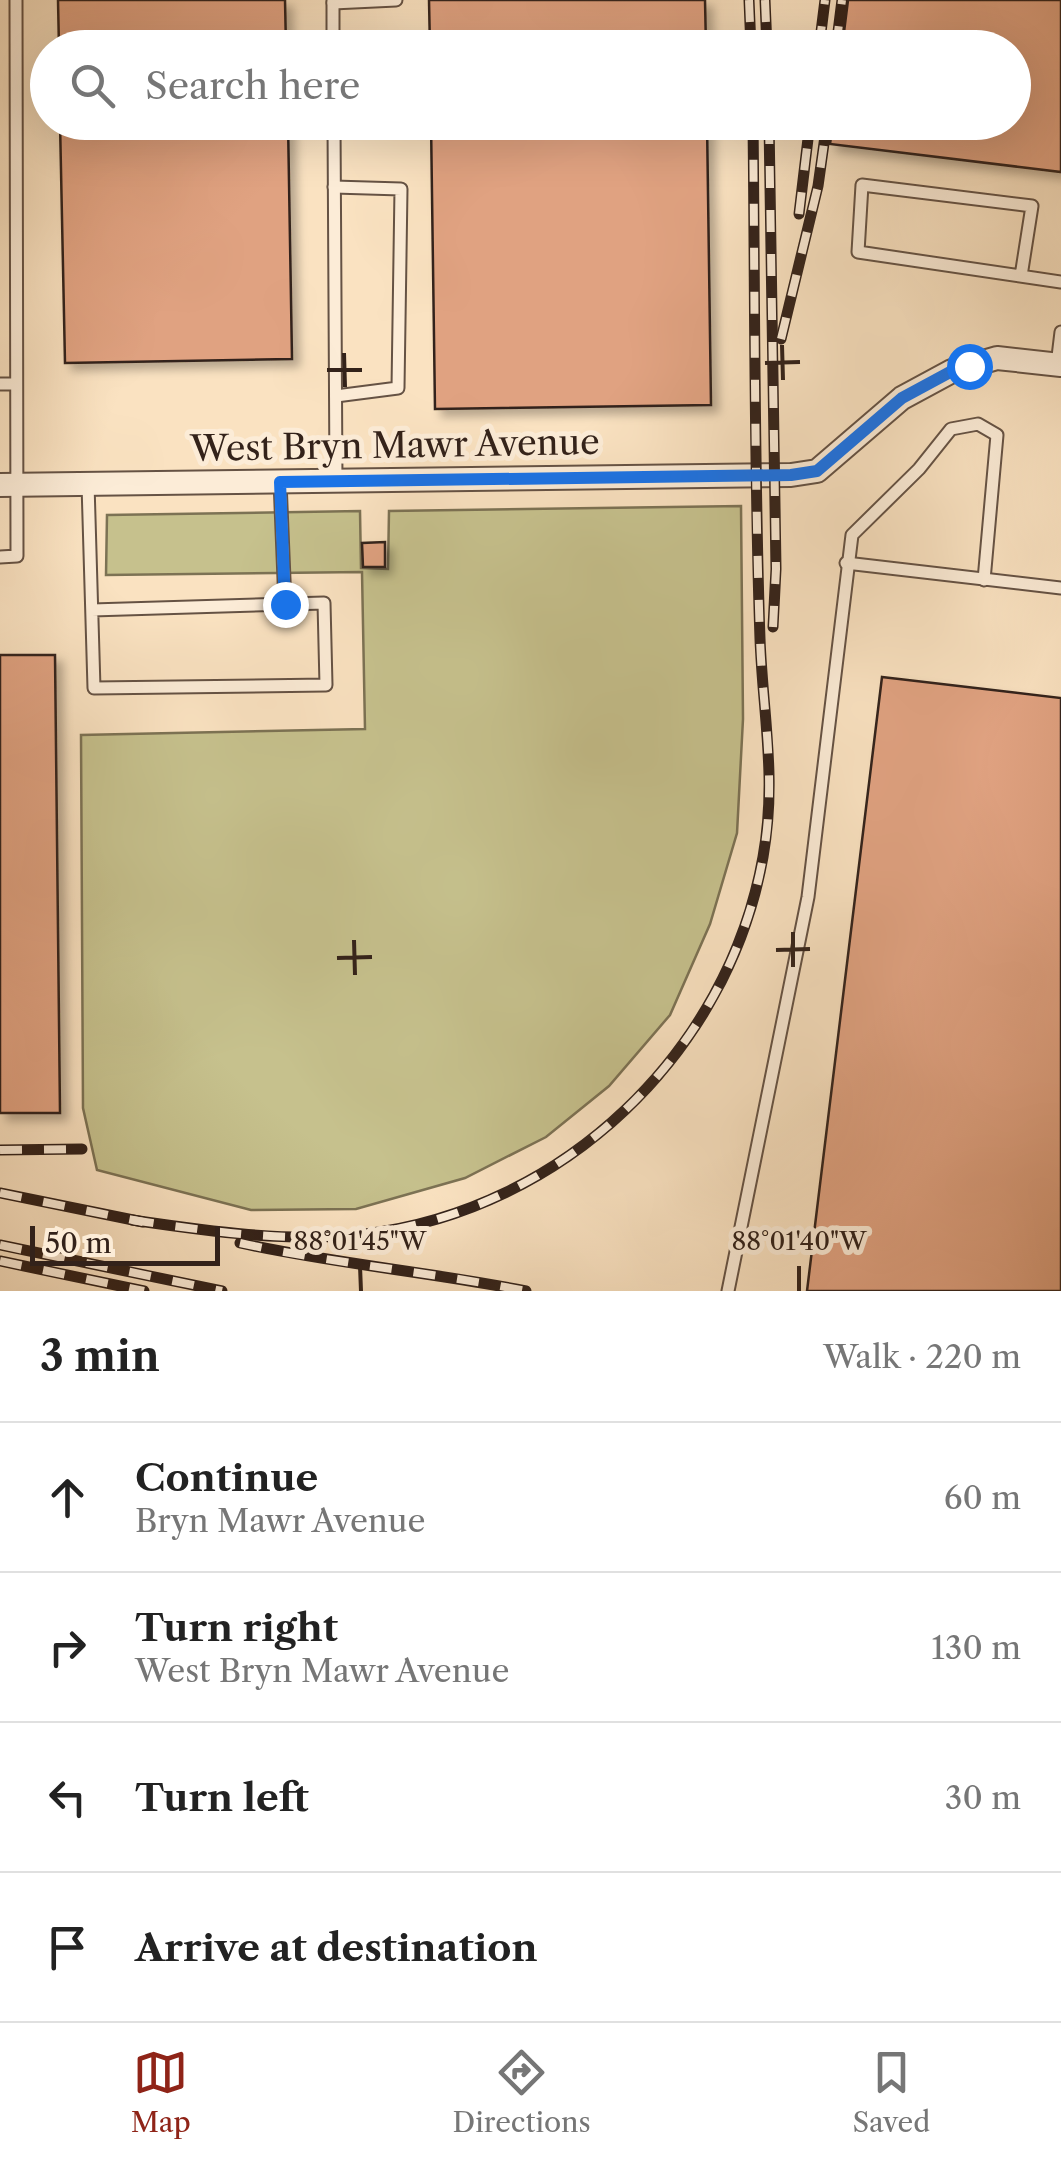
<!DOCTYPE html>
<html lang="en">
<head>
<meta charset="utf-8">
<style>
	:root { --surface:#fff; --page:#f2f2f2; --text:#222; --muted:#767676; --line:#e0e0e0; --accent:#8f2418 }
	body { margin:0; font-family:"Libre Caslon Text",serif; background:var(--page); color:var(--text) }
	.scale { position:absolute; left:30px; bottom:25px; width:190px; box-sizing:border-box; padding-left:10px; border:5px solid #33221a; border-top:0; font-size:28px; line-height:35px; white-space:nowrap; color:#33221a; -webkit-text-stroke:8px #fcecd7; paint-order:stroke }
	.stop { position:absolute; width:30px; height:30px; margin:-22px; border:8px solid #1a73e8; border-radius:50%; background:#fff }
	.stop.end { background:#1a73e8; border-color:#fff; box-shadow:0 2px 10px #0008 }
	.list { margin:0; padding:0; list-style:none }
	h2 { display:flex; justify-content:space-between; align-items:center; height:130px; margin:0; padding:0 40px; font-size:42px }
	h2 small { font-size:32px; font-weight:400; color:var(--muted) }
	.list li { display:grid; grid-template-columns:65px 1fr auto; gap:30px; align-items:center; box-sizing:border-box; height:150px; padding:0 40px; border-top:2px solid var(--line) }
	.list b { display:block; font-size:38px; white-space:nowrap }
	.list p { margin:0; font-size:32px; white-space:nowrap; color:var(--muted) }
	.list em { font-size:32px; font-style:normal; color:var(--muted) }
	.icon { flex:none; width:55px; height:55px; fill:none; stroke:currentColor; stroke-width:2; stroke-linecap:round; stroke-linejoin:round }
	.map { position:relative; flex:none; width:1061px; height:1291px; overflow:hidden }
	.search { position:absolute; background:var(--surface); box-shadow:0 10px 40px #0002; left:30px; right:30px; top:30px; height:110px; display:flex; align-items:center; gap:25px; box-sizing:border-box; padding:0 35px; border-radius:55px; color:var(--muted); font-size:38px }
	.sheet { height:730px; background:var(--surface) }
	nav { display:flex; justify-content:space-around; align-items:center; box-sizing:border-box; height:140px; border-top:2px solid var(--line); background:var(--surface); font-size:28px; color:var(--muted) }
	nav a { display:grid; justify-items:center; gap:5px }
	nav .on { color:var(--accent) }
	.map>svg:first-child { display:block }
</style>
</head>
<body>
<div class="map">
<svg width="1061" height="1291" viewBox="0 0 1061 1291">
	<defs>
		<filter id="shadow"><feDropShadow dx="7" dy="7" stdDeviation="5" flood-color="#0004"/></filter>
	</defs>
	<rect width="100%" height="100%" fill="#fae2c1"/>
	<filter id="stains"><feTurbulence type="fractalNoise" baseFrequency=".002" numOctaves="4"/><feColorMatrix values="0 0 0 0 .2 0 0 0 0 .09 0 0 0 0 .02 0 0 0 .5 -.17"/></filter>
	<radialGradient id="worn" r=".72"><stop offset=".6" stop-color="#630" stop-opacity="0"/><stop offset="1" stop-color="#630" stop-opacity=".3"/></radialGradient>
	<polygon fill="#c6c18d" stroke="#7c7254" stroke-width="2.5" points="741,506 743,719 737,833 710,924 670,1015 609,1086 546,1137 465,1178 356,1209 251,1210 97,1170 83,1108 81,735 365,729 362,572 106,575 107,515 360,511 361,568 388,569 389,511"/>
	<g fill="#e0a281" stroke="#33221a" stroke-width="2.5" filter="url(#shadow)">
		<polygon points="58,0 285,0 286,48 59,48"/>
		<polygon points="429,0 705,0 706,48 430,48"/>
		<polygon points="848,0 1061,0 1061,172 830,144 833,122 1014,122 1014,48 842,48"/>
		<polygon points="60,122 288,122 292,359 65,363"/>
		<polygon points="431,122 707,122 711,405 435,409"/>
		<polygon points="385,542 385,567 363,567 362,543"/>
		<polygon points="0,655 55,655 60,1113 0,1113"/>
		<polygon points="882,677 1061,698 1061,1291 807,1291"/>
	</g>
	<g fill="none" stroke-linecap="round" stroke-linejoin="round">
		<g stroke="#655244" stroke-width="15">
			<g id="lane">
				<polyline points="333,0 333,48"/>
				<polyline points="333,3 396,0"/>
				<polyline points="334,122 336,481"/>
				<polyline points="334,187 401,189 398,388 336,396"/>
				<polyline points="1021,276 1032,206 862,185 858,252 1061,282"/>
				<polyline points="1057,365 1061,332"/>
				<polyline points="0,384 16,384"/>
				<polyline points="280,481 285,604"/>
				<polyline points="88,484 94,688 326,685 324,603 92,610"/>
				<polyline points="0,557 17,556 16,0"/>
				<polyline points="846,563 1061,588"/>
				<polyline points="728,1291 808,897 852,535 919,469 951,429 978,424 997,435 984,580"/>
			</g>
		</g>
		<g stroke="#655244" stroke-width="26">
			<polyline id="street" points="0,485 791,475 817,471 902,398 952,371 997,358 1061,365"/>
		</g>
		<use href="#lane" stroke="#fcecd7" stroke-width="11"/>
		<use href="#street" stroke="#fcecd7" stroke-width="22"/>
		<g stroke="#33221a" stroke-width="11">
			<g id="rail">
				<polyline points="749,0 751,48"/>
				<polyline points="765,0 767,48"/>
				<polyline points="819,48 825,0"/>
				<polyline points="836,48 842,0"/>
				<polyline points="769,122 776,569 773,627"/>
				<polyline points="799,214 810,122"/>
				<polyline points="781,339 818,186 827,122"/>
				<polyline points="0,1150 82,1149"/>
				<polyline points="0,1193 143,1222"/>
				<path d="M132,1220C207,1231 289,1243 365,1234C563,1210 728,1053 763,857C777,779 763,716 760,639C754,467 755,294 753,122"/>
				<path d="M240,1243C335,1264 431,1272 526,1291"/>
				<polyline points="0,1245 222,1291"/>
				<polyline points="0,1261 144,1291"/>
			</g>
		</g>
		<use href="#rail" stroke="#fcecd7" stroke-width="8" stroke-dasharray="22" stroke-linecap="butt"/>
	</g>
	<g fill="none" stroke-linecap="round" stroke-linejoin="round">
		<polyline stroke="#1a73e8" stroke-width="12" points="285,604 280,482 791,475 817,471 902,398 952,371 969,366"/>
	</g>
	<path fill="none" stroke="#33221a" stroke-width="4" d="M782,345L783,380M344,353L345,387M765,363L800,362M327,370H362M793,932V967M354,940L355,975M776,950L810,949M337,958L372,957M360,1266L361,1291M799,1266V1291"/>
	<g text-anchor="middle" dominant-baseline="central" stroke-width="10" stroke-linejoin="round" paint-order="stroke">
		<g font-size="35" fill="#33221a" stroke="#fcecd7">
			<text transform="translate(395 445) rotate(-1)">West Bryn Mawr Avenue</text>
		</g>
	</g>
	<g font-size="25" text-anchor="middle" fill="#33221a" stroke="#fcecd7" stroke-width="10" stroke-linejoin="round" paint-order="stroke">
		<text x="360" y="1250">88°01'45"W</text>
		<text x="799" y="1250">88°01'40"W</text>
	</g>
	<rect width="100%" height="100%" filter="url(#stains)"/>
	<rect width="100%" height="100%" fill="url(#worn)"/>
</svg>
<div class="scale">50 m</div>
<div class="stop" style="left:969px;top:366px"></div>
<div class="stop end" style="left:285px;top:604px"></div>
<div class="search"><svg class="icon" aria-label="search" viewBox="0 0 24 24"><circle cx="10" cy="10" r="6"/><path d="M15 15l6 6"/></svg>Search here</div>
</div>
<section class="sheet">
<h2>3 min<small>Walk · 220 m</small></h2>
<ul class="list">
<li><svg class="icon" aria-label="ahead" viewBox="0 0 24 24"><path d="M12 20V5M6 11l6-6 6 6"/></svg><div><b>Continue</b><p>Bryn Mawr Avenue</p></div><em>60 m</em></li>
<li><svg class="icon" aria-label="right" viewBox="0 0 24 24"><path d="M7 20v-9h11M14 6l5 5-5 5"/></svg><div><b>Turn right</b><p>West Bryn Mawr Avenue</p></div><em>130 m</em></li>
<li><svg class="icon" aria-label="left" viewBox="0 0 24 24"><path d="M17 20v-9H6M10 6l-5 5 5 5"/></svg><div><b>Turn left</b></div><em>30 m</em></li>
<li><svg class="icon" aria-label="arrive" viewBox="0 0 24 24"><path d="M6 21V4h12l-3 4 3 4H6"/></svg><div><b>Arrive at destination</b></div></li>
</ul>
</section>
<nav>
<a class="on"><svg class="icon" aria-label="map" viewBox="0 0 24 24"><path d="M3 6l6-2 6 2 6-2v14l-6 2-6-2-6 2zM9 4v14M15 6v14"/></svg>Map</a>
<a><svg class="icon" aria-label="directions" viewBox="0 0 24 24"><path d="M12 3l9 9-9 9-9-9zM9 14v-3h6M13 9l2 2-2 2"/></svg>Directions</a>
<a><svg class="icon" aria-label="saved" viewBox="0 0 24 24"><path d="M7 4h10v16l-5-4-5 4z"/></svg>Saved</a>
</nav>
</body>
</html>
